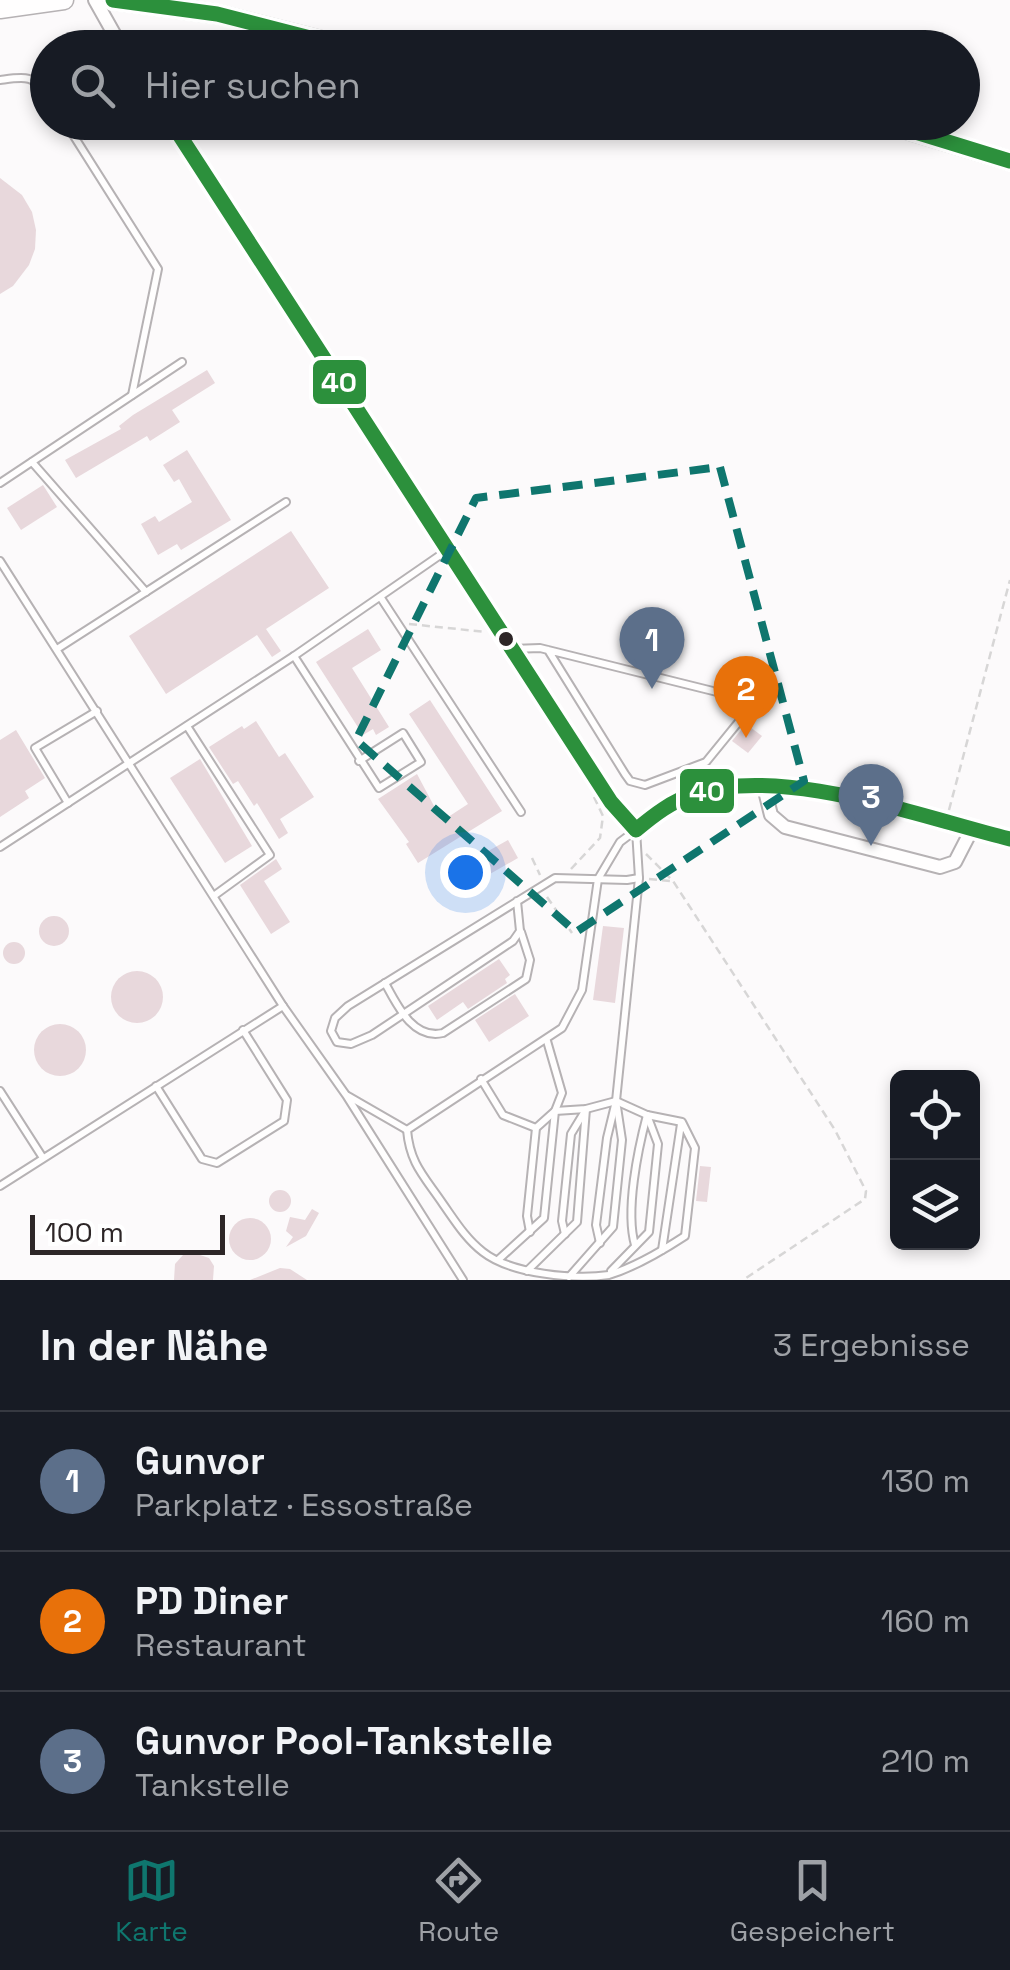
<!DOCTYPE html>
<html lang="de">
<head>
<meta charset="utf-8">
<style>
	:root { --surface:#171b24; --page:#20242c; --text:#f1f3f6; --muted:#9ea1a6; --line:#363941; --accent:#0f766e }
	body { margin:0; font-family:"Space Grotesk",sans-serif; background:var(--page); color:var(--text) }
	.controls { position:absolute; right:30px; bottom:30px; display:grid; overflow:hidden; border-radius:15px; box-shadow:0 5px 15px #0003 }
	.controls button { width:90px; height:90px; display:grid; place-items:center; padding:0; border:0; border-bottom:2px solid var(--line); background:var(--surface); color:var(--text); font:50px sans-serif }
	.scale { position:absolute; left:30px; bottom:25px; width:195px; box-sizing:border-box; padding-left:10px; border:5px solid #2d2627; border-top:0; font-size:28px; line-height:35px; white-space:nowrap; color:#2d2627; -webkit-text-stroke:8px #fff; paint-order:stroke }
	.you { position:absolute; left:465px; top:872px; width:35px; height:35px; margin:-25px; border:8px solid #fff; border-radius:50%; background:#1a73e8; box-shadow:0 0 0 15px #1a73e833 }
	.badge { display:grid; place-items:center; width:65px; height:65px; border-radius:50%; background:var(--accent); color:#fff; font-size:32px; font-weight:700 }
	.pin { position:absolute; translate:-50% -82px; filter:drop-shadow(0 2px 5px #0008) }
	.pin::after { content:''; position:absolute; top:52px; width:35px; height:30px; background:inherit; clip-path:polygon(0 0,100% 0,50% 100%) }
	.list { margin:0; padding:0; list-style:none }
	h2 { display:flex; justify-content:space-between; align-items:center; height:130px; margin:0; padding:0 40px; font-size:42px }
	h2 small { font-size:32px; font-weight:400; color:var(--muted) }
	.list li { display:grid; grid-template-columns:65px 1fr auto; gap:30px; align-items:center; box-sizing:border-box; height:140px; padding:0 40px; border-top:2px solid var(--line) }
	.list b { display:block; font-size:38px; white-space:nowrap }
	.list p { margin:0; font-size:32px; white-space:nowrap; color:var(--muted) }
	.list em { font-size:32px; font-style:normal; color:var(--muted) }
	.icon { flex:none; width:55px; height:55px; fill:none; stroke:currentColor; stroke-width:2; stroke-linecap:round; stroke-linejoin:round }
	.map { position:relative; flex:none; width:1010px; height:1280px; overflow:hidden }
	.search { position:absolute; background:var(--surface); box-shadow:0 5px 15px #0003; left:30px; right:30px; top:30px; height:110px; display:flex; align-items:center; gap:25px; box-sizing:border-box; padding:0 35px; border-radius:55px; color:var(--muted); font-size:38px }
	.sheet { height:550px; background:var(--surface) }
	nav { display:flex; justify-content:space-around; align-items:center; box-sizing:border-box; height:140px; border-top:2px solid var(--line); background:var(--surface); font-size:28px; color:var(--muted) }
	nav a { display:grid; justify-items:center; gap:5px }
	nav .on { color:var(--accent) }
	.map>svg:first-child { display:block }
</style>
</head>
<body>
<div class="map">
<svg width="1010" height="1280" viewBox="0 0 1010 1280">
	<rect width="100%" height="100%" fill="#fcfafb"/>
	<g fill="#e8d8dc">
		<polygon points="0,178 22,195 32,212 36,230 35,249 29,265 13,286 0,294"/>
		<polygon points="207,370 215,383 172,410 180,422 150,441 147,436 76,478 65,460 121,429 119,426 133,415"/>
		<polygon points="187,450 231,520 181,550 177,544 158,555 141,524 155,516 159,522 192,502 179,479 174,482 163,465"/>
		<polygon points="43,485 57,507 21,530 7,508"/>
		<polygon points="291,531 329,588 266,629 281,651 272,657 257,635 166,694 129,636"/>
		<polygon points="368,629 381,650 352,668 389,727 376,735 373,729 363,735 316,662"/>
		<polygon points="430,700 502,811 418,863 406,844 409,842 378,799 417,774 442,821 468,804 409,714"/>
		<polygon points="256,721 279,757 285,753 314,797 280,819 288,833 279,839 257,803 254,806 238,781 233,784 209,747 242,726 244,729"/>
		<polygon points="746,724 762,736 748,753 732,741"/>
		<polygon points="16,730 45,778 25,791 29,798 0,817 0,740"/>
		<polygon points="200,759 252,846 225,863 170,778"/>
		<polygon points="508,840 518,858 483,878 472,860"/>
		<polygon points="276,859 282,869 264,881 290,922 271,934 240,885"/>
		<circle cx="54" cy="931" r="15"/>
		<polygon points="603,926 624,928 615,1003 593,1000"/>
		<circle cx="14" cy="953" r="11"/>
		<polygon points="499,959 510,975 505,979 507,983 468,1009 463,1002 437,1020 428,1006"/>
		<circle cx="137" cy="997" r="26"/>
		<polygon points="515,994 529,1016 489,1042 475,1020"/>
		<circle cx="60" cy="1050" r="26"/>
		<polygon points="700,1166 711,1167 707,1202 696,1201"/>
		<circle cx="280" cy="1201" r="11"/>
		<polygon points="312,1209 319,1213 306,1236 286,1247 293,1237 286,1231 290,1217 305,1220"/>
		<circle cx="250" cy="1239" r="21"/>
		<polygon points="191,1252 209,1258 214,1266 213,1280 174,1280 175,1264 183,1255"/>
		<polygon points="280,1268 290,1269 307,1280 250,1280"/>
	</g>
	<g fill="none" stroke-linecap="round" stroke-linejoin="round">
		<g stroke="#b6b2b4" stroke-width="10">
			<g id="lane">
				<path d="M0,80C23,77 34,74 48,95"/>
				<polyline points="65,122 158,269 132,395"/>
				<polyline points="32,462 146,592"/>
				<polyline points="0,483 182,362"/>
				<polyline points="0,561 283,1006 346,1095 463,1280"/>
				<polyline points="381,598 521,812"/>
				<polyline points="57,649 286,502"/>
				<polyline points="512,649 540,648 733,696 741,705 741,719 706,762 645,785 630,781 625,774 548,650"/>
				<polyline points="294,656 379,788 421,762 403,733 359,761"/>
				<polyline points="187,726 270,855 215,895"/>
				<polyline points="68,803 35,748 97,711"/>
				<polyline points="0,847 294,656 446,551"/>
				<polyline points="517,901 520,931 513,941 372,1035 351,1044 337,1042 331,1031 335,1018 348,1006 555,878 627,880 639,878"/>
				<path d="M385,983C397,1005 413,1040 443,1033L526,979L530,960L521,932"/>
				<polyline points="481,1079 503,1115 536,1128"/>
				<polyline points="156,1086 202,1159 217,1163 284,1121 287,1100 243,1030"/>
				<polyline points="0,1091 43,1158"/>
				<polyline points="348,1096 407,1130"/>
				<polyline points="0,1186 283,1006"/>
				<path d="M530,1232L527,1216L536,1128L555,1111L586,1109L616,1101L647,1115L682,1122L695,1148L685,1236C662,1251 635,1267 609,1275C575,1280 511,1274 483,1252C466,1239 455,1221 443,1204C424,1176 410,1164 407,1130L562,1028L582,990L598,879L620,842L636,830"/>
				<polyline points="565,1234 562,1221 571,1134 585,1111"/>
				<polyline points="600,1243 596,1225 607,1138 616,1101 639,878 636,830"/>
				<path d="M635,1245C625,1211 638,1149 647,1115"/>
				<polyline points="662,1250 681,1124"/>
				<polyline points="498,1260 544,1218 555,1111 562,1093 547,1041"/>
				<polyline points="527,1271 577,1222 586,1109"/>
				<polyline points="611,1271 649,1232 658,1144 647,1115"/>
				<polyline points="569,1277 613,1227 622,1140 617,1107"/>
			</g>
		</g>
		<g stroke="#b6b2b4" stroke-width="16">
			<g id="street">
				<polyline points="95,0 122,48"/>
				<path d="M171,122L611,802L636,830C704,760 808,787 891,809C930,819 970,829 1010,839"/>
				<polyline points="763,783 771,815 785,827 940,867 955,862 972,829"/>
			</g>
		</g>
		<g stroke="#b6b2b4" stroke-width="21">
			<g id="secondary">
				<polyline points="113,0 217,14 351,48"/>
				<polyline points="0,9 64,0"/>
				<polyline points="881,122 1010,161"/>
			</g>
		</g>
		<g stroke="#d7d6d6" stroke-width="2.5" stroke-dasharray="8 5" stroke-linecap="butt">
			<polyline points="409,624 486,632"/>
			<polyline points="949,810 1010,580"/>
			<polyline points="646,854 673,881 835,1130 866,1191 865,1199 743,1280"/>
			<polyline points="532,858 540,875"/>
			<polyline points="571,869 600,838 603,816 594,797"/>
			<polyline points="649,879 671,881"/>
			<polyline points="547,897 572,933"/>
		</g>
		<use href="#lane" stroke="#fffefe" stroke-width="6"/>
		<use href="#street" stroke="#fffefe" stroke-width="12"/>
		<use href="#secondary" stroke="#fffefe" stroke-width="18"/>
		<g stroke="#fff" stroke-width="22">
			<g id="bus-1">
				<polyline points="113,0 217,14 349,48"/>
				<path d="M171,122L611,802L636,830C654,815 672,801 694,794C783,765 921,817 1010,839"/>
				<polyline points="883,122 1010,161"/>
			</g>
		</g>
		<use href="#bus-1" stroke="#2c903c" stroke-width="15"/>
	</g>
	<path fill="none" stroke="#0f766e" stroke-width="8" stroke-dasharray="20 12" stroke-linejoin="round" d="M720,467L804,781L576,932L356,740L476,498Z"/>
	<circle fill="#2d2627" stroke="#fff" stroke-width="4" cx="506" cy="639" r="9"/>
	<g stroke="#fff" stroke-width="4">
		<rect x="311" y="358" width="57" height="48" rx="10" fill="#2c903c"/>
		<rect x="678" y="767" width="58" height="48" rx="10" fill="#2c903c"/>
	</g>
	<g font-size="28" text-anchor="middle" font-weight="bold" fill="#fff">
		<text x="339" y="392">40</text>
		<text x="707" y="801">40</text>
	</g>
</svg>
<div class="controls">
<button><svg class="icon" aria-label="locate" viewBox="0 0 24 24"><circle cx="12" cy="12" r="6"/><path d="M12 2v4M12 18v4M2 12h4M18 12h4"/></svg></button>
<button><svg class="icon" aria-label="layers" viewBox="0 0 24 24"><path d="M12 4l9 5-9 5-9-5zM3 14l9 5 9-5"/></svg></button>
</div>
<div class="scale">100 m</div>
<div class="you"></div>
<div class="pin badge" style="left:652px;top:689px;background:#5c6f8a">1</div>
<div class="pin badge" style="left:746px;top:738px;background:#e8710a">2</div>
<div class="pin badge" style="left:871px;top:846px;background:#5c6f8a">3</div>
<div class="search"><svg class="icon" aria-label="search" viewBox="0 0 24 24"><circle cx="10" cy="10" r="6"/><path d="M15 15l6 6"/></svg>Hier suchen</div>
</div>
<section class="sheet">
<h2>In der Nähe<small>3 Ergebnisse</small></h2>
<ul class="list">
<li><span class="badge" style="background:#5c6f8a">1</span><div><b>Gunvor</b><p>Parkplatz · Essostraße</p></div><em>130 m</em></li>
<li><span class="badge" style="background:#e8710a">2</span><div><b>PD Diner</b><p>Restaurant</p></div><em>160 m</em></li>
<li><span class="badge" style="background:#5c6f8a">3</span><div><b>Gunvor Pool-Tankstelle</b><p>Tankstelle</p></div><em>210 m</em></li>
</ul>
</section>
<nav>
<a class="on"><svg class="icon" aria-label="map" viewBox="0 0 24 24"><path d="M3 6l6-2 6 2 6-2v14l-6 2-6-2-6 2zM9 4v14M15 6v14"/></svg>Karte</a>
<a><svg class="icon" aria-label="directions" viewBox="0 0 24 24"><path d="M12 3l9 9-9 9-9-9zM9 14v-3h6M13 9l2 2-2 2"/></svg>Route</a>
<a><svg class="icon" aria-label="saved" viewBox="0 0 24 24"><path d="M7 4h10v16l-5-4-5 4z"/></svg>Gespeichert</a>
</nav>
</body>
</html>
